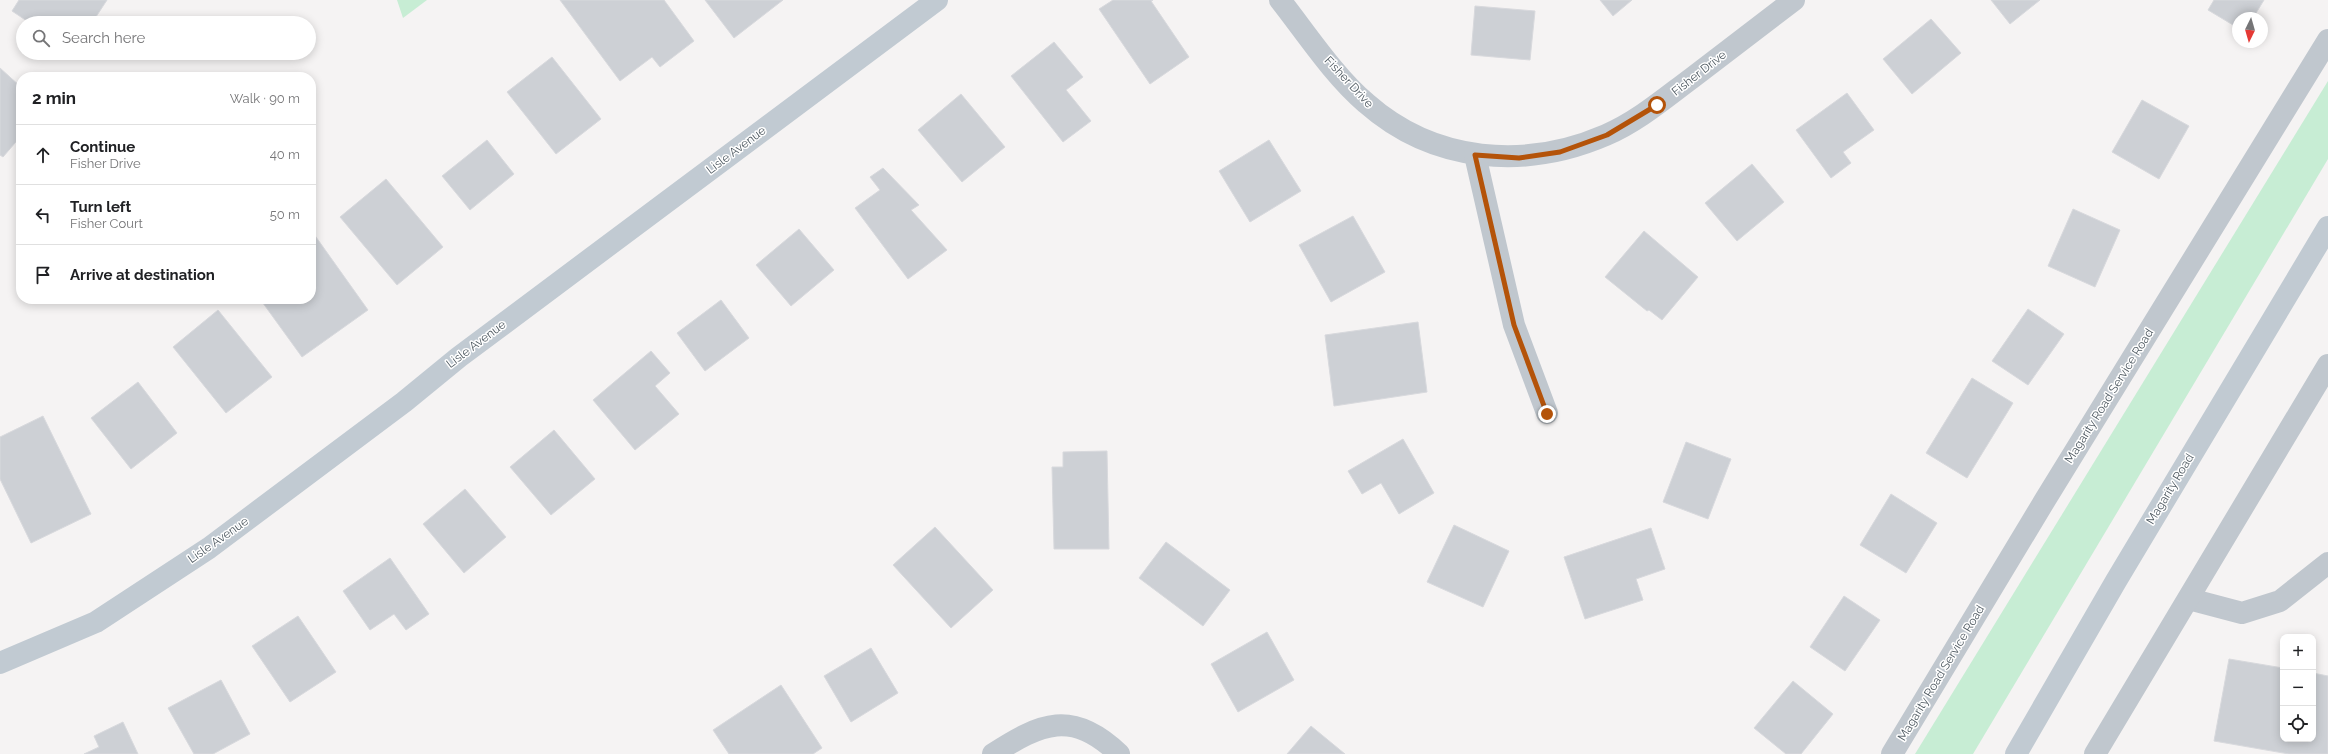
<!DOCTYPE html>
<html lang="en">
<head>
<meta charset="utf-8">
<style>
	:root { --surface:#fff; --page:#f2f2f2; --text:#202124; --muted:#757577; --line:#e0e0e0 }
	body { margin:0; font-family:Raleway,sans-serif; background:var(--page); color:var(--text) }
	.controls { position:absolute; right:12px; bottom:12px; display:grid; overflow:hidden; border-radius:8px; box-shadow:0 2px 10px #0003 }
	.controls button { width:36px; height:36px; display:grid; place-items:center; padding:0; border:0; border-bottom:1px solid var(--line); background:var(--surface); color:var(--text); font:20px sans-serif }
	.compass { position:absolute; left:2232px; top:12px; width:36px; height:36px; border-radius:50%; background:var(--surface); box-shadow:0 2px 10px #0003; rotate:185deg }
	.stop { position:absolute; width:12px; height:12px; margin:-9px; border:3px solid #b45309; border-radius:50%; background:#fff }
	.stop.end { background:#b45309; border-color:#fff; box-shadow:0 1px 4px #0008 }
	.list { margin:0; padding:0; list-style:none }
	h2 { display:flex; justify-content:space-between; align-items:center; height:52px; margin:0; padding:0 16px; font-size:17px }
	h2 small { font-size:13px; font-weight:400; color:var(--muted) }
	.list li { display:grid; grid-template-columns:26px 1fr auto; gap:12px; align-items:center; box-sizing:border-box; height:60px; padding:0 16px; border-top:1px solid var(--line) }
	.list b { display:block; font-size:15px; white-space:nowrap }
	.list p { margin:0; font-size:13px; white-space:nowrap; color:var(--muted) }
	.list em { font-size:13px; font-style:normal; color:var(--muted) }
	.icon { flex:none; width:22px; height:22px; fill:none; stroke:currentColor; stroke-width:2; stroke-linecap:round; stroke-linejoin:round }
	.map { position:relative; flex:none; width:2328px; height:754px; overflow:hidden }
	.search { position:absolute; background:var(--surface); box-shadow:0 2px 10px #0003; left:16px; top:16px; width:300px; height:44px; display:flex; align-items:center; gap:10px; box-sizing:border-box; padding:0 14px; border-radius:22px; color:var(--muted); font-size:15px }
	.panel { position:absolute; background:var(--surface); box-shadow:0 2px 10px #0003; left:16px; top:72px; width:300px; height:232px; border-radius:16px }
	.map>svg:first-child { display:block }
</style>
</head>
<body>
<div class="map">
<svg width="2328" height="754" viewBox="0 0 2328 754">
	<rect width="100%" height="100%" fill="#f5f3f3"/>
	<g fill="#c7edd4">
		<polygon points="397,0 427,0 403,18"/>
		<polygon points="2328,81 2328,159 1973,754 1915,754"/>
	</g>
	<g fill="#cdd0d5" stroke="#d8d9dd">
		<polygon points="19,0 107,0 92,23 30,23 12,11"/>
		<polygon points="560,0 664,0 694,41 660,67 652,57 620,81"/>
		<polygon points="705,0 783,0 734,38"/>
		<polygon points="1113,0 1153,0 1151,1 1189,57 1150,84 1099,9"/>
		<polygon points="1600,0 1632,0 1613,16"/>
		<polygon points="1991,0 2040,0 2010,24"/>
		<polygon points="2214,0 2264,0 2253,18 2238,18 2238,28 2208,10"/>
		<polygon points="1475,6 1535,11 1530,60 1471,55"/>
		<polygon points="1931,19 1961,53 1912,94 1883,59"/>
		<polygon points="1054,42 1083,77 1066,90 1091,121 1063,142 1011,76"/>
		<polygon points="552,57 601,119 556,154 507,92"/>
		<polygon points="0,68 21,87 21,136 3,157 0,155"/>
		<polygon points="1847,93 1874,130 1843,152 1851,163 1831,178 1796,130"/>
		<polygon points="961,94 1005,147 962,182 918,130"/>
		<polygon points="2142,100 2189,126 2159,179 2112,152"/>
		<polygon points="487,140 514,174 470,210 442,176"/>
		<polygon points="1269,140 1301,191 1250,222 1219,171"/>
		<polygon points="1752,164 1784,202 1737,241 1705,203"/>
		<polygon points="883,168 919,205 911,210 947,250 908,279 855,208 880,190 870,177"/>
		<polygon points="386,179 443,247 397,285 340,217"/>
		<polygon points="2073,209 2120,230 2095,287 2048,266"/>
		<polygon points="1353,216 1385,272 1331,302 1299,245"/>
		<polygon points="799,229 834,270 791,306 756,265"/>
		<polygon points="311,230 368,310 302,357 260,299 311,299"/>
		<polygon points="1644,231 1698,277 1662,320 1649,310 1647,311 1605,277"/>
		<polygon points="721,300 749,338 705,371 677,333"/>
		<polygon points="2028,309 2064,334 2028,385 1992,361"/>
		<polygon points="218,310 272,377 226,413 173,347"/>
		<polygon points="1418,322 1427,392 1334,406 1325,335"/>
		<polygon points="651,351 670,373 655,386 679,414 635,450 593,400"/>
		<polygon points="1972,378 2013,403 1967,478 1926,453"/>
		<polygon points="138,382 177,433 131,469 91,418"/>
		<polygon points="43,416 91,514 31,543 0,479 0,437"/>
		<polygon points="554,430 595,479 551,515 510,467"/>
		<polygon points="1403,439 1434,493 1399,514 1381,483 1362,494 1348,471"/>
		<polygon points="1686,442 1731,459 1708,519 1663,502"/>
		<polygon points="1107,451 1109,549 1054,549 1052,467 1063,467 1063,452"/>
		<polygon points="465,489 506,537 464,573 423,524"/>
		<polygon points="1891,494 1937,523 1906,573 1860,545"/>
		<polygon points="1454,525 1509,551 1483,607 1427,582"/>
		<polygon points="935,527 993,590 951,628 893,565"/>
		<polygon points="1651,528 1665,569 1636,579 1643,600 1585,619 1564,557"/>
		<polygon points="1166,542 1230,590 1203,626 1139,578"/>
		<polygon points="390,558 429,614 406,630 394,614 370,630 343,591"/>
		<polygon points="1844,596 1880,620 1845,671 1810,647"/>
		<polygon points="298,616 336,672 290,702 252,646"/>
		<polygon points="1267,632 1294,680 1238,712 1211,664"/>
		<polygon points="871,648 898,693 851,722 824,676"/>
		<polygon points="2229,659 2283,668 2283,739 2313,739 2313,673 2328,676 2328,754 2289,754 2214,741"/>
		<polygon points="221,680 250,734 213,754 194,754 168,708"/>
		<polygon points="1793,681 1833,714 1801,754 1786,754 1754,728"/>
		<polygon points="781,685 822,748 813,754 729,754 713,730"/>
		<polygon points="123,722 138,754 84,754 99,747 94,736"/>
		<polygon points="1311,726 1345,754 1287,754"/>
	</g>
	<g fill="none" stroke-linecap="round" stroke-linejoin="round">
		<g stroke="#c0c7ce" stroke-width="22">
			<path d="M1280,0C1306,33 1334,76 1366,103C1434,163 1525,170 1606,135C1637,122 1665,98 1692,78C1726,52 1760,26 1794,0"/>
			<polyline points="1475,155 1514,325 1547,413"/>
			<polyline points="2189,599 2242,613 2280,601 2328,563"/>
			<path d="M993,754C1041,723 1072,709 1119,754"/>
			<polyline points="1892,754 2045,500 2328,40"/>
			<polyline points="2095,754 2328,365"/>
		</g>
		<g stroke="#c1cad2" stroke-width="22">
			<polyline points="0,663 96,622 209,548 404,402 459,357 937,0"/>
			<polyline points="2016,754 2116,581 2328,227"/>
		</g>
	</g>
	<g fill="none" stroke-linecap="round" stroke-linejoin="round">
		<polyline stroke="#b45309" stroke-width="5" points="1547,414 1514,325 1475,155 1519,158 1560,152 1607,135 1657,105"/>
	</g>
	<g text-anchor="middle" dominant-baseline="central" stroke-width="3" stroke-linejoin="round" paint-order="stroke">
		<g font-size="12" fill="#4c575f" stroke="#fff">
			<text transform="translate(1699 73) rotate(-38)">Fisher Drive</text>
			<text transform="translate(1349 82) rotate(47)">Fisher Drive</text>
			<text transform="translate(736 150) rotate(-37)">Lisle Avenue</text>
			<text transform="translate(476 344) rotate(-37)">Lisle Avenue</text>
			<text transform="translate(2109 396) rotate(-58)">Magarity Road Service Road</text>
			<text transform="translate(2170 489) rotate(-59)">Magarity Road</text>
			<text transform="translate(218 540) rotate(-35)">Lisle Avenue</text>
			<text transform="translate(1941 673) rotate(-59)">Magarity Road Service Road</text>
		</g>
	</g>
</svg>
<div class="controls">
<button>+</button>
<button>−</button>
<button><svg class="icon" aria-label="locate" viewBox="0 0 24 24"><circle cx="12" cy="12" r="6"/><path d="M12 2v4M12 18v4M2 12h4M18 12h4"/></svg></button>
</div>
<svg class="compass" viewBox="-18 -18 36 36"><path d="M0-13l5 13h-10z" fill="#e53935"/><path d="M0 13l5-13h-10z" fill="#757577"/></svg>
<div class="stop" style="left:1657px;top:105px"></div>
<div class="stop end" style="left:1547px;top:414px"></div>
<div class="search"><svg class="icon" aria-label="search" viewBox="0 0 24 24"><circle cx="10" cy="10" r="6"/><path d="M15 15l6 6"/></svg>Search here</div>
<section class="panel">
<h2>2 min<small>Walk · 90 m</small></h2>
<ul class="list">
<li><svg class="icon" aria-label="ahead" viewBox="0 0 24 24"><path d="M12 20V5M6 11l6-6 6 6"/></svg><div><b>Continue</b><p>Fisher Drive</p></div><em>40 m</em></li>
<li><svg class="icon" aria-label="left" viewBox="0 0 24 24"><path d="M17 20v-9H6M10 6l-5 5 5 5"/></svg><div><b>Turn left</b><p>Fisher Court</p></div><em>50 m</em></li>
<li><svg class="icon" aria-label="arrive" viewBox="0 0 24 24"><path d="M6 21V4h12l-3 4 3 4H6"/></svg><div><b>Arrive at destination</b></div></li>
</ul>
</section>
</div>
</body>
</html>
